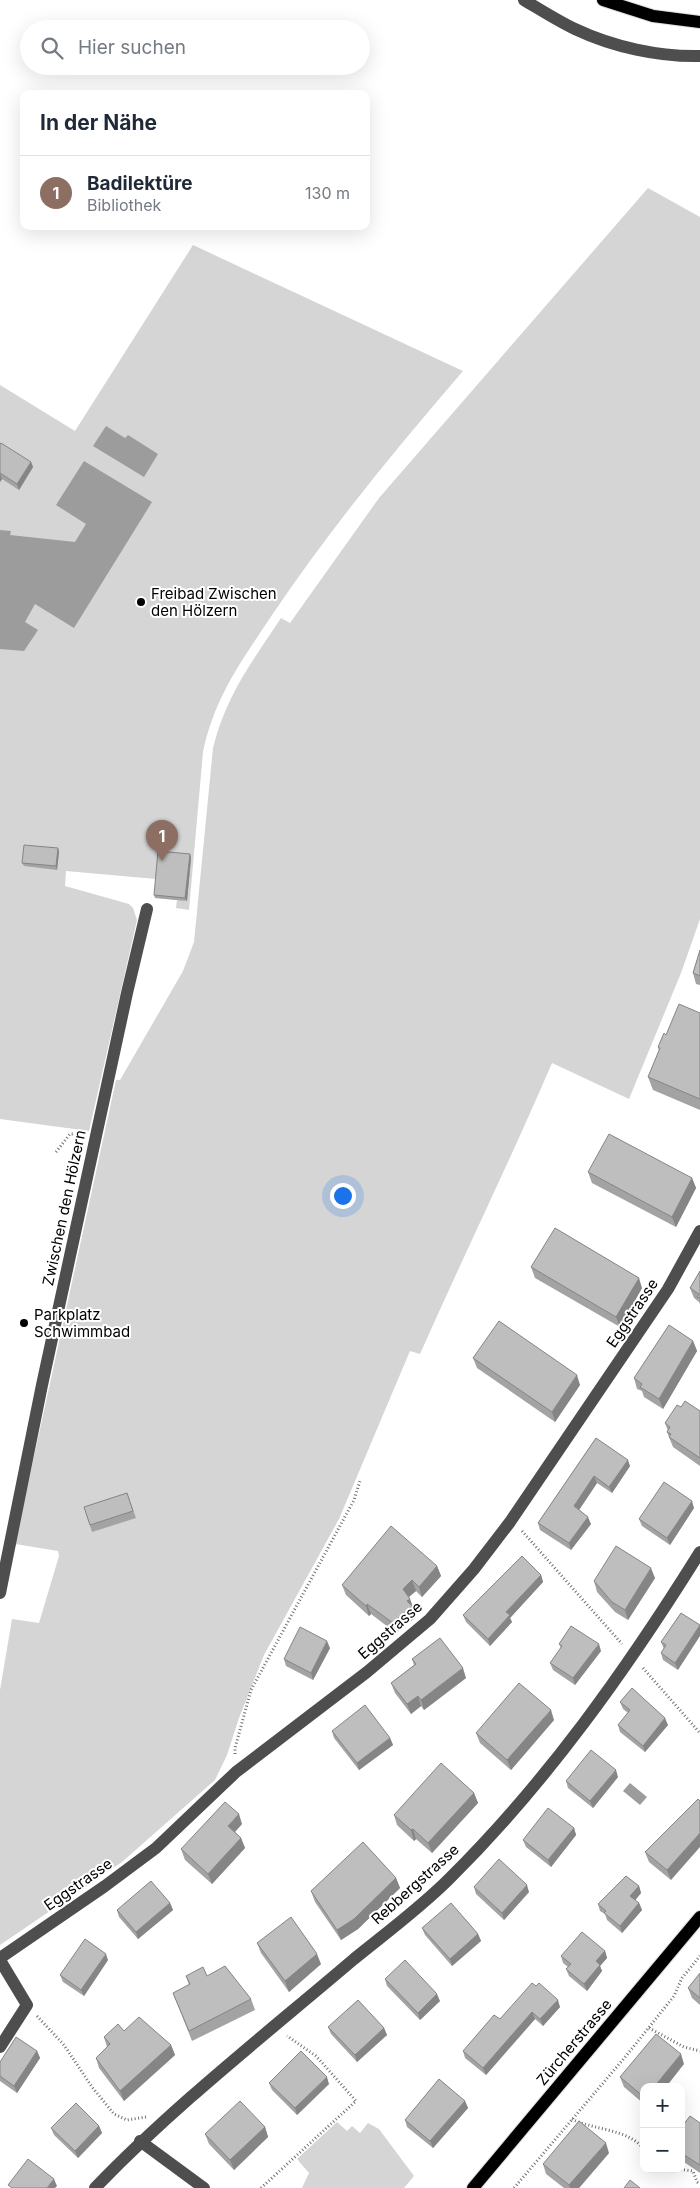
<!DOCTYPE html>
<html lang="de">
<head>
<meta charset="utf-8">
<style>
	:root { --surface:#fff; --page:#f2f2f3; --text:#1f2937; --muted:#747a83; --line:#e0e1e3; --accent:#000 }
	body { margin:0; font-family:Inter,sans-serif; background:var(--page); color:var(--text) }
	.controls { position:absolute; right:15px; bottom:15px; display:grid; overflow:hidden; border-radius:10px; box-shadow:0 5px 20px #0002 }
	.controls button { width:45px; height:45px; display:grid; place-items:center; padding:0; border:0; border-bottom:1px solid var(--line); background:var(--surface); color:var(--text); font:25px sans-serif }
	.you { position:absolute; left:342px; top:1195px; width:18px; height:18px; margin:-12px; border:4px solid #fff; border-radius:50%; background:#1a73e8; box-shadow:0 0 0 8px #1a73e833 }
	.badge { display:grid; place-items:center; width:32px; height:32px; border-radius:50%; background:var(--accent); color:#fff; font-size:16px; font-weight:700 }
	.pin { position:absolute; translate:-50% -41px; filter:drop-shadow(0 1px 2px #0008) }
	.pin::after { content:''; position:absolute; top:26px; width:18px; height:15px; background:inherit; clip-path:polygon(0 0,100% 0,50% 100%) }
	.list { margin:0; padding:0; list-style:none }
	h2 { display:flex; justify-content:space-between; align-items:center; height:65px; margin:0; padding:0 20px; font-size:21px }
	h2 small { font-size:16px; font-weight:400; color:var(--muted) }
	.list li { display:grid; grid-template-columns:32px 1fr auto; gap:15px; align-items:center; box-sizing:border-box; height:75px; padding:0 20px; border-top:1px solid var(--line) }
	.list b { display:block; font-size:19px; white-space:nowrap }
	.list p { margin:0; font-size:16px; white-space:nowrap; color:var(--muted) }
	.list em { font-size:16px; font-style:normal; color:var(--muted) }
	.icon { flex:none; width:28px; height:28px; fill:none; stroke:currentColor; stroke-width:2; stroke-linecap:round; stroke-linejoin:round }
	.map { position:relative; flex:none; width:700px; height:2188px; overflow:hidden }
	.search { position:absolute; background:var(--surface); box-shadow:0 5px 20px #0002; left:20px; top:20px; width:350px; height:55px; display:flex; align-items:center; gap:12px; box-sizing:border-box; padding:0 18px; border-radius:28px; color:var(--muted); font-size:19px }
	.panel { position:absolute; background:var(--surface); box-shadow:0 5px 20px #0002; left:20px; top:90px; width:350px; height:140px; border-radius:10px }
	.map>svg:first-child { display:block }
</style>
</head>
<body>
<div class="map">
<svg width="700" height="2188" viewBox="0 0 700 2188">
	<rect width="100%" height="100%" fill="#fff"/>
	<g fill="#d5d5d5">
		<path d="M648,188L700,217V919L681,973L629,1099L552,1063C510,1161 463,1257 420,1354L410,1351L339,1519L264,1655L239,1718L227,1755L215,1780L122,1862L0,1945V1690L12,1619L39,1623L59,1556L58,1551L15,1544L116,1080H120L183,971L194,942L213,748C226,695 252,662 281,618L290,623L379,498Z"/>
		<path d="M193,245L463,371C395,450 330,529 272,615C241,662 215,696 203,752L189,910L176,908L177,900L155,898L156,879L66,871L65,886L129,904L133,908L137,920L89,1131L0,1119V385L75,431Z"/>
		<polygon points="337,2122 347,2131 352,2126 360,2133 368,2123 379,2129 414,2176 404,2188 302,2188 309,2173 297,2159"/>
	</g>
	<g fill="#9c9c9c">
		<polygon points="106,426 125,438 128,435 158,454 144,477 93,446"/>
		<polygon points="84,461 152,502 74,628 35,604 25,622 38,630 24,651 0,649 0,530 11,531 10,535 75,542 86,524 56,505"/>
		<polygon points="630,1783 647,1797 640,1805 623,1791"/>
	</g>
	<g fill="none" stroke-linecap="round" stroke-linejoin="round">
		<g stroke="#dbdbdb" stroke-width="14">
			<g id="major">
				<polyline points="603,0 653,16 700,22"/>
				<polyline points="473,2188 700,1917"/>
			</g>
		</g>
		<g stroke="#707070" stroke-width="3" stroke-dasharray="1 2.5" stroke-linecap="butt">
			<polyline points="56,1152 70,1134 81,1134"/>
			<polyline points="522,1531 622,1644"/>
			<polyline points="643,1668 700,1733"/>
			<polyline points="235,1754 235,1748 251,1690 354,1500 360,1481"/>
			<polyline points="37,2016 64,2045 92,2087 114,2114 127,2120 146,2117"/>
			<polyline points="649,2028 684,2047 700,2051"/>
			<path d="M572,2119C592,2130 631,2129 644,2150"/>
			<polyline points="677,2169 693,2171 697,2182 700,2184"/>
			<polyline points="261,2188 356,2101 316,2056 287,2036"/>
			<polyline points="514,2188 626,2056 674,1996 682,1978 700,1956"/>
		</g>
		<g stroke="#4e4e4e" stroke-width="12">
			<path d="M524,0C541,10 558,21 575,29C613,47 659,57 700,56"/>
			<polyline points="0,1593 42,1385 127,993 147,909"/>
			<polyline points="0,1958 105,1886 156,1848 236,1772 367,1672 430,1619 474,1569 510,1522 668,1289 700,1231"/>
			<polyline points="0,1960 27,2005 0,2047"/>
			<polyline points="140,2141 204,2188"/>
			<path d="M95,2188C175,2105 266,2034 354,1959C386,1933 420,1908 449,1879C547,1782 627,1669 700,1552"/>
		</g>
		<use href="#major" stroke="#000" stroke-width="12"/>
	</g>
	<g fill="#a3a3a3">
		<polygon points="0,444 31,462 33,467 19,490 2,479 0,482"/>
		<polygon points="58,848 59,852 57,870 24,866 22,863"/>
		<polygon points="190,854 191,858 187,901 155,898 154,895"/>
		<polygon points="700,950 700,985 696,984 693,973"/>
		<polygon points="700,1013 700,1110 653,1090 648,1077 659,1051 658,1047 666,1035"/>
		<polygon points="588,1172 692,1178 696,1188 676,1227 592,1183"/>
		<polygon points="531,1267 642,1288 620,1327 535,1278"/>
		<polygon points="700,1271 700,1304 699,1302 694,1298 690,1288"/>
		<polygon points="693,1341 697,1351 663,1409 644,1397 642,1391 637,1389 634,1378"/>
		<polygon points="473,1358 580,1385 555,1422 477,1368"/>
		<polygon points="681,1407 700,1411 700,1466 673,1447 667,1432 668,1431 665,1423"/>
		<polygon points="596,1438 630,1466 612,1493 597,1483 579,1510 591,1524 571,1550 540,1530 538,1523"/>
		<polygon points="127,1493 136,1518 92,1532 84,1507"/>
		<polygon points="694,1508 670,1545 642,1526 639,1519"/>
		<polygon points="437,1566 441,1576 422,1597 416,1591 409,1597 414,1609 413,1609 416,1617 396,1633 371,1614 369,1616 346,1595 342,1585"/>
		<polygon points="541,1575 543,1582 510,1618 512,1622 490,1646 466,1622 463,1615"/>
		<polygon points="655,1578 628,1620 615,1612 597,1592 594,1581"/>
		<polygon points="681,1613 678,1670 663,1660 661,1653 664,1649 661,1642"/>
		<polygon points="559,1644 601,1651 575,1685 553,1670 550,1663 561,1648"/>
		<polygon points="330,1648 313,1680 286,1666 284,1659"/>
		<polygon points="412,1659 466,1678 424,1710 421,1706 411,1714 395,1693 391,1683 414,1665"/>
		<polygon points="620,1702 668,1725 645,1752 620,1732 618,1725 628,1713 623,1709"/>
		<polygon points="554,1720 511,1770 480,1743 476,1733"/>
		<polygon points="332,1731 390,1738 393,1745 359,1770 334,1738"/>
		<polygon points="618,1777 593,1808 568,1788 566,1781"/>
		<polygon points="474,1793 478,1803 432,1853 416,1839 414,1841 397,1825 394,1815"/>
		<polygon points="700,1801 671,1880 649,1862 645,1852"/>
		<polygon points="242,1824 235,1832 241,1838 245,1848 212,1884 185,1860 181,1849"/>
		<polygon points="574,1828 576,1835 551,1867 526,1847 523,1840"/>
		<polygon points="396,1878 400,1888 358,1929 341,1940 315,1902 311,1891"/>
		<polygon points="639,1886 641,1893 635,1900 639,1903 642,1910 622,1933 607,1920 605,1914 600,1911 598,1904"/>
		<polygon points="474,1887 529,1892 504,1920 476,1894"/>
		<polygon points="170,1903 173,1910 138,1939 119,1917 117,1910"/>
		<polygon points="422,1928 478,1934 481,1941 452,1966 425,1935"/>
		<polygon points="257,1943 321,1964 289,1992 261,1953"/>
		<polygon points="605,1951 607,1958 600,1966 602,1971 587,1991 569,1976 566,1969 568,1967 563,1963 561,1956"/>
		<polygon points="108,1960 84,1996 63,1982 60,1975"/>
		<polygon points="700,1973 700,2005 692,1998 688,1988"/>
		<polygon points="186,1976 207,1976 251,1999 255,2010 192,2041 173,1993 189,1985"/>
		<polygon points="385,1979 440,2001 420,2020 387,1986"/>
		<polygon points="536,1986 560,2007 543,2026 535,2019 486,2075 465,2058 463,2051 500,2019"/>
		<polygon points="328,2027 384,2028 387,2035 357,2062 331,2034"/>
		<polygon points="124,2031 171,2045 175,2055 124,2101 99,2068 96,2058 107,2047 104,2037"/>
		<polygon points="37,2051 40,2058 17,2093 0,2081 0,2062"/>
		<polygon points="684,2064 644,2087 644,2104 624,2087 620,2077"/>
		<polygon points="269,2083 329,2084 297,2115 272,2090"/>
		<polygon points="465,2101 468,2108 433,2148 407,2127 405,2120"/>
		<polygon points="700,2123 700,2173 681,2160 681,2128"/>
		<polygon points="99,2126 102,2133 78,2158 54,2135 51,2128"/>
		<polygon points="265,2127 268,2137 234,2170 209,2144 205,2134"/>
		<polygon points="609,2153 579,2188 564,2188 546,2174 543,2164"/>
	</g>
	<g fill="#858585">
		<polygon points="31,462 33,467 19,490 17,484"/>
		<polygon points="0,473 2,479 0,482"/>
		<polygon points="58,848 59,852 57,870 56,866"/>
		<polygon points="190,854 191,858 187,901 185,898"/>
		<polygon points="692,1178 696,1188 676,1227 672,1217"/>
		<polygon points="639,1278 642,1288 620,1327 616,1317"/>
		<polygon points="693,1341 697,1351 663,1409 659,1399"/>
		<polygon points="577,1375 580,1385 555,1422 552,1412"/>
		<polygon points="628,1460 630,1466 612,1493 609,1487"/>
		<polygon points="594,1476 597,1483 577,1513 574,1506"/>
		<polygon points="692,1501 694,1508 670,1545 667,1538"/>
		<polygon points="588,1517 591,1524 571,1550 569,1543"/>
		<polygon points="437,1566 441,1576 422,1597 419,1587"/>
		<polygon points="651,1568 655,1578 628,1620 625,1610"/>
		<polygon points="541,1575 543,1582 510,1618 512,1622 490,1646 488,1639 506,1612"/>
		<polygon points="412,1580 416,1591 406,1599 403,1589"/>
		<polygon points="410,1599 416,1617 396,1633 393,1623 407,1601"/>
		<polygon points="367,1604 371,1614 369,1616 366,1606"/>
		<polygon points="700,1625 700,1636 678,1670 675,1663"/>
		<polygon points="327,1641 330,1648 313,1680 311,1673"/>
		<polygon points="599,1644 601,1651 575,1685 573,1678"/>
		<polygon points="463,1668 466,1678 424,1710 421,1700"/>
		<polygon points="418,1696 421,1706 411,1714 407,1704"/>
		<polygon points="551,1710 554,1720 511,1770 507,1760"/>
		<polygon points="665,1718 668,1725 645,1752 643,1746"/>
		<polygon points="390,1738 393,1745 359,1770 357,1763"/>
		<polygon points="616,1770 618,1777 593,1808 590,1801"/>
		<polygon points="474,1793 478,1803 432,1853 428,1843"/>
		<polygon points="239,1814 242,1824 231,1836 228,1826"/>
		<polygon points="574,1828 576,1835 551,1867 548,1860"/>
		<polygon points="413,1829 416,1839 414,1841 411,1830"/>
		<polygon points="700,1833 700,1847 671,1880 667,1870"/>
		<polygon points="241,1838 245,1848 212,1884 208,1874"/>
		<polygon points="396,1878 400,1888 358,1929 341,1940 337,1930"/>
		<polygon points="527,1885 529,1892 504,1920 502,1913"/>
		<polygon points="639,1886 641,1893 633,1903 630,1896"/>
		<polygon points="170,1903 173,1910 138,1939 136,1932"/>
		<polygon points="639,1903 642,1910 622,1933 620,1926"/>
		<polygon points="478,1934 481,1941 452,1966 450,1959"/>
		<polygon points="605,1951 607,1958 600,1966 602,1971 587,1991 584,1984 596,1961"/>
		<polygon points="106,1954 108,1960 84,1996 81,1990"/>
		<polygon points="317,1954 321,1964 289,1992 285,1981"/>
		<polygon points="437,1994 440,2001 420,2020 418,2013"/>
		<polygon points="558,2000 560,2007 543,2026 540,2019"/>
		<polygon points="532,2012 535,2019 486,2075 483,2068"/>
		<polygon points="384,2028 387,2035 357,2062 355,2055"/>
		<polygon points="171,2045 175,2055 124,2101 120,2091"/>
		<polygon points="37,2051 40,2058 17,2093 14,2086"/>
		<polygon points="681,2054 684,2064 666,2087 654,2087"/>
		<polygon points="327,2077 329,2084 297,2115 295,2108"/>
		<polygon points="465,2101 468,2108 433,2148 430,2141"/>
		<polygon points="99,2126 102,2133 78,2158 75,2151"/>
		<polygon points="265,2127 268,2137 234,2170 230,2160"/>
		<polygon points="606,2143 609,2153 579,2188 570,2188 569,2185"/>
		<polygon points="54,2179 57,2186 55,2188 47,2188"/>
	</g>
	<g fill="#bebebe" stroke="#858585">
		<polygon points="1,443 31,462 17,484 0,473 0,444"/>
		<polygon points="24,845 58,848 56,866 22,863"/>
		<polygon points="158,851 190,854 185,898 154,895"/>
		<polygon points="700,950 700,976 693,973"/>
		<polygon points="679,1004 700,1013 700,1099 648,1077 660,1048 658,1047 664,1033 666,1035"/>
		<polygon points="609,1134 692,1178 672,1217 588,1172"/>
		<polygon points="555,1228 639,1278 616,1317 531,1267"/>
		<polygon points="700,1271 700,1298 697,1297 699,1294 690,1288"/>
		<polygon points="499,1321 577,1375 552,1412 473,1358"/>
		<polygon points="669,1325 693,1341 659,1399 640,1387 642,1384 634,1378"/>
		<polygon points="685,1401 700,1411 700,1458 669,1437 671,1434 667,1432 670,1427 665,1423 677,1405 681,1407"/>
		<polygon points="596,1438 628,1460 609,1487 594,1476 574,1506 588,1517 569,1543 538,1523"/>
		<polygon points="664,1482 692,1501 667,1538 639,1519"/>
		<polygon points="127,1493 133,1511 90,1525 84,1507"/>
		<polygon points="391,1526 437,1566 419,1587 412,1580 403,1589 410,1599 407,1601 412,1606 393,1623 367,1604 366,1606 342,1585"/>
		<polygon points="616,1546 651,1568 625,1610 612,1602 594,1581"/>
		<polygon points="522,1556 541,1575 506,1612 510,1615 488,1639 463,1615"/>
		<polygon points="681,1613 700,1625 675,1663 661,1653 666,1645 661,1642"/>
		<polygon points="571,1626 599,1644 573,1678 550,1663 562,1646 559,1644"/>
		<polygon points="300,1627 327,1641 311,1673 284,1659"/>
		<polygon points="440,1638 463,1668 421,1700 418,1696 407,1704 391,1683 416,1664 412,1659"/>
		<polygon points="519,1683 551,1710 507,1760 476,1733"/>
		<polygon points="632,1688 665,1718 643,1746 618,1725 630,1710 620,1702"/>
		<polygon points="365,1705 390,1738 357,1763 332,1731"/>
		<polygon points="591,1750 616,1770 590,1801 566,1781"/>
		<polygon points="441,1763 474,1793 428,1843 413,1829 411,1830 394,1815"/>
		<polygon points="698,1799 700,1801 700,1833 667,1870 645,1852"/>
		<polygon points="225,1802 239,1814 228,1826 241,1838 208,1874 181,1849"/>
		<polygon points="548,1808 574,1828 548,1860 523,1840"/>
		<polygon points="363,1842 396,1878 354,1919 337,1930 311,1891"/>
		<polygon points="499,1859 527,1885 502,1913 474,1887"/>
		<polygon points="626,1876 639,1886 630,1896 639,1903 620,1926 604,1913 606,1911 598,1904"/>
		<polygon points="151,1881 170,1903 136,1932 117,1910"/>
		<polygon points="451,1903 478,1934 450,1959 422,1928"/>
		<polygon points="291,1917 317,1954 285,1981 257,1943"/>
		<polygon points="582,1932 605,1951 596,1961 600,1965 584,1984 566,1969 571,1964 561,1956"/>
		<polygon points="85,1939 106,1954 81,1990 60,1975"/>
		<polygon points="405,1960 437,1994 418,2013 385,1979"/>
		<polygon points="225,1966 251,1999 189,2031 173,1993 190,1984 186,1976 203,1967 207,1976"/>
		<polygon points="700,1973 700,1998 688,1988"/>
		<polygon points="532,1983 536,1986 539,1983 558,2000 540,2019 532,2012 483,2068 463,2051 494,2015 500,2019"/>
		<polygon points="358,2000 384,2028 355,2055 328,2027"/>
		<polygon points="139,2017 171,2045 120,2091 96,2058 110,2044 104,2037 118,2024 124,2031"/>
		<polygon points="656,2034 681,2054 654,2087 644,2087 644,2097 620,2077"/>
		<polygon points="16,2037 37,2051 14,2086 0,2076 0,2062"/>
		<polygon points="301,2051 327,2077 295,2108 269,2083"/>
		<polygon points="439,2079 465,2101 430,2141 405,2120"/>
		<polygon points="240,2101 265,2127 230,2160 205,2134"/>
		<polygon points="76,2103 99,2126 75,2151 51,2128"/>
		<polygon points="690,2116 700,2123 700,2165 681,2153 681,2128"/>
		<polygon points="579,2121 606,2143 569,2185 543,2164"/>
		<polygon points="28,2159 54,2179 47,2188 12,2188 8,2185"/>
		<polygon points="630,2180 640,2188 624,2188"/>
	</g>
	<g fill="#000" stroke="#fff" stroke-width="2">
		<circle cx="141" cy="602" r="5"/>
		<circle cx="24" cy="1323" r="5"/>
	</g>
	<g text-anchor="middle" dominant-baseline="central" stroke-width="4" stroke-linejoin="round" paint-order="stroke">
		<g font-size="15" fill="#000" stroke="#fff" text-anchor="start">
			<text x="151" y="593">Freibad Zwischen<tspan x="151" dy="17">den Hölzern</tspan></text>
			<text x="34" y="1314">Parkplatz<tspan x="34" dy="17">Schwimmbad</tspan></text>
		</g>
		<g font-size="15" fill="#000" stroke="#fff">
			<text transform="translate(64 1208) rotate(-78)">Zwischen den Hölzern</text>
			<text transform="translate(632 1313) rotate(-56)">Eggstrasse</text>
			<text transform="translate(390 1630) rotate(-41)">Eggstrasse</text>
			<text transform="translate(78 1884) rotate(-35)">Eggstrasse</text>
			<text transform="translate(415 1884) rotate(-42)">Rebbergstrasse</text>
			<text transform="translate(574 2042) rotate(-50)">Zürcherstrasse</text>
		</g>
	</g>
</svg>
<div class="controls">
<button>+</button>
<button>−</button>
</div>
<div class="you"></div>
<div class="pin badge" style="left:162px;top:861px;background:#8d6e63">1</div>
<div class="search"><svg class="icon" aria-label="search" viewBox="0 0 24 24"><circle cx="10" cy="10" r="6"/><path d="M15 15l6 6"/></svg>Hier suchen</div>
<section class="panel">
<h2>In der Nähe<small></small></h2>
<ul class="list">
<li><span class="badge" style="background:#8d6e63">1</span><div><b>Badilektüre</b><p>Bibliothek</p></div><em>130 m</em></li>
</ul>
</section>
</div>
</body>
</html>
